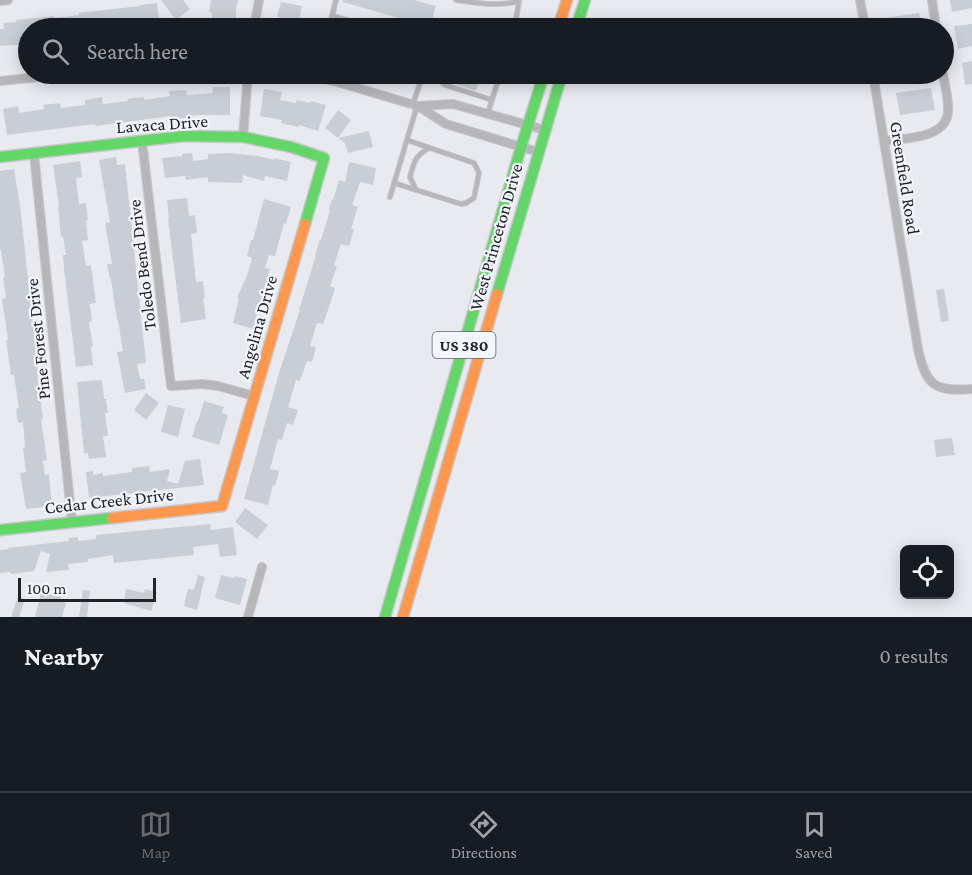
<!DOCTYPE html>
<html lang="en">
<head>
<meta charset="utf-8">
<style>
	:root { --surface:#171b24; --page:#242831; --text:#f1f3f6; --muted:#9ea1a6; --line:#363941; --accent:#67696d }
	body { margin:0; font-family:"Crimson Pro",serif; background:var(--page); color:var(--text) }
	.controls { position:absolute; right:18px; bottom:18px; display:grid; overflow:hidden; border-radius:9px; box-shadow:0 3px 15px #0003 }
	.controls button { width:54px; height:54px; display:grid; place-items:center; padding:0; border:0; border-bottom:2px solid var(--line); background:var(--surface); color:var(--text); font:30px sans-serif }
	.scale { position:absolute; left:18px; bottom:15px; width:138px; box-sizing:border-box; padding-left:6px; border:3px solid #222327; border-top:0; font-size:16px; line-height:21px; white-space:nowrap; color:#222327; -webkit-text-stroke:4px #f3f6fe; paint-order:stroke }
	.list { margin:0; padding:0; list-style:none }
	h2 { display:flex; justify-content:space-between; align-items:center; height:78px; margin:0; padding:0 24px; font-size:26px }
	h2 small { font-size:20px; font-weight:400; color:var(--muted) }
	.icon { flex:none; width:33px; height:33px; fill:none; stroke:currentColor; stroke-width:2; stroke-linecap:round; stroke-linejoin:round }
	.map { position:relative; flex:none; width:972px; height:617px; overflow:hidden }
	.search { position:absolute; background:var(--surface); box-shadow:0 3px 15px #0003; left:18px; right:18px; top:18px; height:66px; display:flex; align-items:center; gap:15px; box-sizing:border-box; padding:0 21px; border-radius:33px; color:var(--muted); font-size:22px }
	.sheet { height:174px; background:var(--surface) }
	nav { display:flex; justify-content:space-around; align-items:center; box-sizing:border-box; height:84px; border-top:2px solid var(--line); background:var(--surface); font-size:16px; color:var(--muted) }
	nav a { display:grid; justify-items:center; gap:3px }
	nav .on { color:var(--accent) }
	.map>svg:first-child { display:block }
</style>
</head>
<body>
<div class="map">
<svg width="972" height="617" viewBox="0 0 972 617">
	<rect width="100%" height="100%" fill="#e8eaf0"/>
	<g fill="#c9ced6">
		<polygon points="161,0 183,0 190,9 176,20"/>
		<polygon points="211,0 238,0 236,9 236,28 212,28 212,13 209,12"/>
		<polygon points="343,0 414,0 436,6 430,27 343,2"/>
		<polygon points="950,0 972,0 972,8 952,12"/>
		<polygon points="281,2 302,6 297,28 282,28 283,18 277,17"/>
		<polygon points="157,3 159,20 139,22 139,28 28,28 28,44 0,46 0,29 4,29 3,23 16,22 16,20 54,16 54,18 79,15 78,13 140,6 140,5"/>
		<polygon points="919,13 922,28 886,28 885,18"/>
		<polygon points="972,24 972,46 958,49 954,26"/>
		<polygon points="972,61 972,84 965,85 962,63"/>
		<polygon points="448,74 482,74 476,91 447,81 446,80"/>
		<polygon points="213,87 230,87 230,115 201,115 188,116 188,118 171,120 171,116 96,126 95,124 7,135 3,109 18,106 19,113 44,109 43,105 60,103 61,108 85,105 85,100 102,97 103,104 128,101 127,99 144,97 144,100 170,96 169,91 186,90 187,95 213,93"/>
		<polygon points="931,88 935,110 900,115 896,93"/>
		<polygon points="264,89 282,92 280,100 296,103 297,100 310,103 311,101 326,105 318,131 299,125 299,127 281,123 282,120 260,116"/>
		<polygon points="338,110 351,120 338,138 325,128"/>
		<polygon points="369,131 373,147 348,153 345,143 338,138"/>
		<polygon points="192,153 193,161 208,159 208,154 229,153 258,156 274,160 274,158 291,162 287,181 265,176 264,181 243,175 242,183 208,182 208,177 186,180 185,176 165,178 162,158 182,156 182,154"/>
		<polygon points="116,157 117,165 125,164 146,363 137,364 140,379 144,379 146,389 125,393 117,352 123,351 118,320 117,320 111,279 110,279 107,264 112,264 105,223 110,222 99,160"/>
		<polygon points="80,161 82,177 76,178 79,204 86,203 88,220 86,221 88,240 82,241 86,266 91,265 96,303 90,304 92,321 89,322 93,347 91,347 93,365 76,367 64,269 63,255 66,255 63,237 61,237 58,207 59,206 53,165"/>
		<polygon points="349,162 376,168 373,185 360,182 352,205 358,207 351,229 354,229 349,246 341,244 334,265 337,266 330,286 335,288 330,304 323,324 317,323 310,346 316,347 312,362 307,361 300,381 296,380 288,407 298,410 293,425 287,423 282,440 278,439 270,469 279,471 275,486 273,485 268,505 244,499 279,373 300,310 299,310 316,255 315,255 320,239 321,240 330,210 329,209 332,199 333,200 339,180 345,182"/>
		<polygon points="14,169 20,205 36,353 38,372 37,372 43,419 41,419 47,460 43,461 45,475 49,474 52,506 26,509 20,473 26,472 23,448 25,447 23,422 18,423 16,409 19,408 14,375 11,375 6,340 8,340 2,299 6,298 3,277 5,277 1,250 0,250 0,171"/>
		<polygon points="187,198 189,216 195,215 197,233 191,234 196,282 203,281 205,298 203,298 206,319 181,323 168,219 169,219 167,200"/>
		<polygon points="264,199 291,207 286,224 284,223 275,256 269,255 265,268 270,269 265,291 255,312 257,313 253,329 233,323 239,298 237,297 247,276 252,258 247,256 251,240 253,240"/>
		<polygon points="944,289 949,321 941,322 936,290"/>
		<polygon points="102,380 104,399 106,399 108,413 105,413 108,436 103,436 106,457 89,459 88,453 84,454 77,382"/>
		<polygon points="146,393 159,403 146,420 134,410"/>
		<polygon points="204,401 224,407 222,413 228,415 219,445 192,437 197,421 198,421"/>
		<polygon points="168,405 185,409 178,437 161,432"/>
		<polygon points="952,438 955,455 936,457 934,440"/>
		<polygon points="200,459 204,485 89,498 86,472 93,471 93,475 103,473 103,476 132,472 132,468 149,466 150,472 170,469 167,481 178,484 185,461"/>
		<polygon points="245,508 268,525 257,539 235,522"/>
		<polygon points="210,524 211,530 233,527 237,555 220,557 218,544 193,547 194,555 114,563 113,555 88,559 88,562 68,564 69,570 46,572 50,554 41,551 34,571 11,574 11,572 0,573 0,550 8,549 8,548 69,541 68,538 78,537 78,541 96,539 96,535 106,534"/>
		<polygon points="198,575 205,577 197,610 184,606 188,589 194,590"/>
		<polygon points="221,575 234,578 235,576 247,579 240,605 215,598"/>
		<polygon points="126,589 144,593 145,589 157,592 151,611 124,603"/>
		<polygon points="83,590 90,591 87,617 79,617"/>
		<polygon points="41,592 61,597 60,601 66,603 62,617 35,617"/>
		<polygon points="18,596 25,599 19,617 11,617"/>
	</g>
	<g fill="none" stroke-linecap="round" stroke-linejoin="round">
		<g stroke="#c5c7cb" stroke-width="6">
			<g id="lane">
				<path d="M456,0C477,3 499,7 519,1V0"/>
				<polyline points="332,16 375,28"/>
				<polyline points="329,28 336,0"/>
				<polyline points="444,28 445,26 455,22 475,28"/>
				<polyline points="513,28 516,19 519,1"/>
				<polyline points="442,74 441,82 445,85 492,100"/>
				<polyline points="413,104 423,74"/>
				<polyline points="488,113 500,74"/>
				<polyline points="394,183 461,204 466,203 474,198 479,173 474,163 407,140"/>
				<path d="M416,190L410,177C414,162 415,156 429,148"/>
				<polyline points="390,197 417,106"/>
			</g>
		</g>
		<g stroke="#c5c7cb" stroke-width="10">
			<g id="street">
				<polyline points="860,0 865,28"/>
				<polyline points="932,0 936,28"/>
				<polyline points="0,1 8,0"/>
				<polyline points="254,28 259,0"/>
				<polyline points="302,74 334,81 418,106"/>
				<path d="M873,74L918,349C926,386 935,392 972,389"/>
				<polyline points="0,81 68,74"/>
				<polyline points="243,137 248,74"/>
				<polyline points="142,141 171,386 202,384 218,386 254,396"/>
				<path d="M884,141C905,138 946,139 948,112C949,100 945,85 943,74"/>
				<polyline points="538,152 446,124 418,106 453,104 545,130"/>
				<polyline points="34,154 72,522"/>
				<polyline points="248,617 262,567"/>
			</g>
		</g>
		<g stroke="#c5c7cb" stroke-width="13">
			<g id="fast">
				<polyline points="576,28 585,0"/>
				<polyline points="0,157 184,136 243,137 291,147 324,158 305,224"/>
				<polyline points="497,294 562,74"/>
				<polyline points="0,530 112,518"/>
				<polyline points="385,617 521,147 544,74"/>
			</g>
		</g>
		<g stroke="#c5c7cb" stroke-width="13">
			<g id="slow">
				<polyline points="558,28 567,0"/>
				<polyline points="112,518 222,506 305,224"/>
				<polyline points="403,617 497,294"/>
			</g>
		</g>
		<use href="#lane" stroke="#b7b7ba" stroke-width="4"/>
		<use href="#street" stroke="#b7b7ba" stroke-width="8"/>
		<use href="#fast" stroke="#63d668" stroke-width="10"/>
		<use href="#slow" stroke="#ff974d" stroke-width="10"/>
	</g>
	<g text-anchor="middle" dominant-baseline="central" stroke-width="4.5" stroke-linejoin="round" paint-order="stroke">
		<rect fill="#f3f6fe" stroke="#616268" stroke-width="1.5" x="432.5" y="332" width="63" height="26" rx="4.5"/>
		<g font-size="16" font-weight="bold" fill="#222327">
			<text x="464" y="345">US 380</text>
		</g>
		<g font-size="18" fill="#222327" stroke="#f3f6fe">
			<text transform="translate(162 124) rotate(-4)">Lavaca Drive</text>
			<text transform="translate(905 178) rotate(81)">Greenfield Road</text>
			<text transform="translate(496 237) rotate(-74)">West Princeton Drive</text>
			<text transform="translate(142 265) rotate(-97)">Toledo Bend Drive</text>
			<text transform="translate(257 327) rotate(-74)">Angelina Drive</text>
			<text transform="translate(38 339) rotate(-96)">Pine Forest Drive</text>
			<text transform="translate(109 501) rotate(-6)">Cedar Creek Drive</text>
		</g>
	</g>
</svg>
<div class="controls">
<button><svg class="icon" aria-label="locate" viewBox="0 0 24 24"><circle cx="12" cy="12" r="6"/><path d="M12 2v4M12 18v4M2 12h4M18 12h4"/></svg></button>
</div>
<div class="scale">100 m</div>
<div class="search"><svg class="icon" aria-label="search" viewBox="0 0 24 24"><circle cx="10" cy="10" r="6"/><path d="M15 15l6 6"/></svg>Search here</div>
</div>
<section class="sheet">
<h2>Nearby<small>0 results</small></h2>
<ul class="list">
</ul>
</section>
<nav>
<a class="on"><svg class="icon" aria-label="map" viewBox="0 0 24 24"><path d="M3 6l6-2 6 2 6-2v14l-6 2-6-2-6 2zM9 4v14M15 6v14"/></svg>Map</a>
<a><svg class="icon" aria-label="directions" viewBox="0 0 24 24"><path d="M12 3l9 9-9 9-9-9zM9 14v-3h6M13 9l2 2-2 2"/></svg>Directions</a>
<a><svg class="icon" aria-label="saved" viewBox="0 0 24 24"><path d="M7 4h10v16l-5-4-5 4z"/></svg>Saved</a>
</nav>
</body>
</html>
